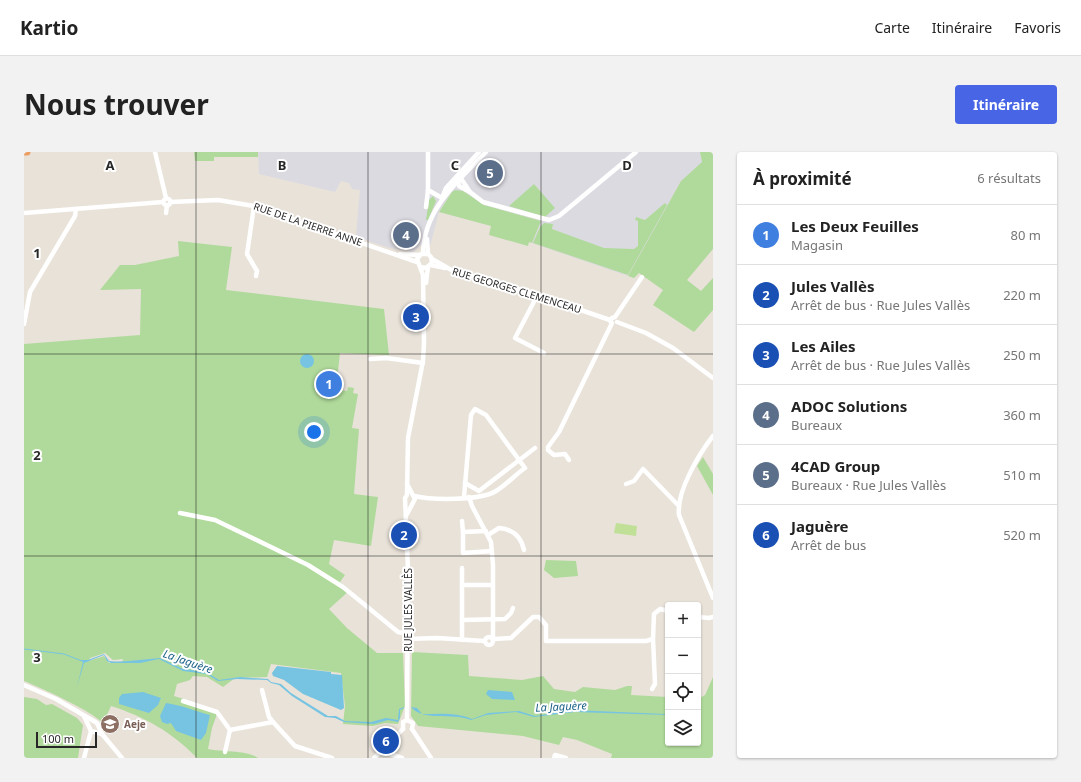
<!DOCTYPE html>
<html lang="fr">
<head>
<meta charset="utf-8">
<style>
	:root { --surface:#fff; --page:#f2f2f2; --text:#222; --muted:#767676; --line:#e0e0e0; --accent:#4865e6 }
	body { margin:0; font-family:"Noto Sans",sans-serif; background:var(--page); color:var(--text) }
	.controls { position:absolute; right:12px; bottom:12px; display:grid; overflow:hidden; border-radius:4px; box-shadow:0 1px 3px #0004 }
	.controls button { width:36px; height:36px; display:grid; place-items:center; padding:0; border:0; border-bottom:1px solid var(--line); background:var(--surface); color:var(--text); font:20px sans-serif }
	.scale { position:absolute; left:12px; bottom:10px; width:61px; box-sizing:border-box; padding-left:4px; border:2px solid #272727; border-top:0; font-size:11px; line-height:14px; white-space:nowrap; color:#272727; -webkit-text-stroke:3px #fff; paint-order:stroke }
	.you { position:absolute; left:290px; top:280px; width:14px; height:14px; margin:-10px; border:3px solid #fff; border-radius:50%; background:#1a73e8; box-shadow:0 0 0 6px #1a73e833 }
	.badge { display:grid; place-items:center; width:26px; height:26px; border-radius:50%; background:var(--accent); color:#fff; font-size:13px; font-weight:700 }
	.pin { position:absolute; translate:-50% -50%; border:2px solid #fff; box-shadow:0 1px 4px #0006 }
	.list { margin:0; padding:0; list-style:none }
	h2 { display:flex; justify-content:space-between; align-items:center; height:52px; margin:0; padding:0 16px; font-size:17px }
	h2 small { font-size:13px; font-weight:400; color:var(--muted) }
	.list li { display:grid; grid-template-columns:26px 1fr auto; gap:12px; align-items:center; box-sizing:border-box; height:60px; padding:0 16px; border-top:1px solid var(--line) }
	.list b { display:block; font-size:15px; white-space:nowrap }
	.list p { margin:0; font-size:13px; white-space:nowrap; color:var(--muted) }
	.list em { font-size:13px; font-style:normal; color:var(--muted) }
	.icon { flex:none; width:22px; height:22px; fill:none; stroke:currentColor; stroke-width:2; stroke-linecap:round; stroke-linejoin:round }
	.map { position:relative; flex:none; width:689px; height:606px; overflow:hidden; border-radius:4px }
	header { display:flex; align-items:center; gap:24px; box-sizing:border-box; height:56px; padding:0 20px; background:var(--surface); border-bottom:1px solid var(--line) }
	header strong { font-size:19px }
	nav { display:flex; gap:22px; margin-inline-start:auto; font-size:14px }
	.intro { display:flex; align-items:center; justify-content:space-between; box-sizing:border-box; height:96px; padding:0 24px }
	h1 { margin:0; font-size:28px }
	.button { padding:10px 18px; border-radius:4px; background:var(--accent); color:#fff; font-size:14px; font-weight:700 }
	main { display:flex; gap:24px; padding:0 24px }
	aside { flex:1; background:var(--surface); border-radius:4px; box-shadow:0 1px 3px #0004 }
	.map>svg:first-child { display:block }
</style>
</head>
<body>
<header>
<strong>Kartio</strong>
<nav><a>Carte</a><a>Itinéraire</a><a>Favoris</a></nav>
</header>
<div class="intro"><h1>Nous trouver</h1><a class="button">Itinéraire</a></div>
<main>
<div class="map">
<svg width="689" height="606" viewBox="0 0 689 606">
	<rect width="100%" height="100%" fill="#e8e2d9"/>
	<polygon fill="#dcdae1" points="234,0 676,0 678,10 657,29 604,124 508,91 517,69 460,53 439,39 428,40 415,60 406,94 397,93 389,100 366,96 344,89 332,84 336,38 328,37 325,31 317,29 311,40 235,22"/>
	<g fill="#b0da9b" fill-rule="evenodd">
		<polygon points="170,0 234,0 234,5 190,5 190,9 171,9"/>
		<polygon points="676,0 689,0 689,97 663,128 677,139 689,126 689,158 670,180 629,153 639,138 615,121 610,126 604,124 657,29 678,10"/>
		<polygon points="510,32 531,56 521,65 485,54"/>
		<polygon points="431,38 439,39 460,53 517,69 508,91 505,90 504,94 465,83 467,74 415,60 428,40"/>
		<polygon points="409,44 412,49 404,68 402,68 405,48"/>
		<polygon points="641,51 643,53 604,123 509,91 516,75 520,71 529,72 528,77 580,96 610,97 614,94 614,69 611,68 612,65 621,68"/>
		<path d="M154,89L208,95L202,138L360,157L365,203L316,201L312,237L323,239L324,235L330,236L329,241L334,242L328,276L335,277L330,342L354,345L347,394L310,388L305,412L321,423L316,430L326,438L305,457L323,476L353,501H379L381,554L374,572L361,571L349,574L319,572L321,554L317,521L247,512L243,525L211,526L199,535L183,525L169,524L166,528L153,532L150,544L160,547L159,550L193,562L188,576L184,597C198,600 223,598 234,606H173C148,580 121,565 87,554L79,572C73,561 15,535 0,529V192L116,183L117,137L76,138L96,113H111L155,104ZM81,501L89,508L99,507L98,511H85L80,504L65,509L66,506Z"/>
		<polygon points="679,305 689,322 689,343 673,314"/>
		<polygon points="522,408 552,409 554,424 530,426 520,418"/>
		<polygon points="388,500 444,503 445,524 498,528 519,524 530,537 551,540 559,535 591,538 603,534 608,534 607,543 644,545 644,591 674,591 674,547 681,543 689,525 689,606 587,606 588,602 553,588 539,585 535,593 499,584 394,574 387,564"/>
		<polygon points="0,545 13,547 22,553 28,552 53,566 59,573 54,606 0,606"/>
	</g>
	<polygon fill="#c1e097" points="592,371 613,374 612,384 590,381"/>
	<g fill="#76c4e1">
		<circle cx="283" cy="209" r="7"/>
		<path d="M80,502L85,509C102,511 119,507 136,506L157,516L184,521L195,528L216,525L244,527L247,530L257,532L267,541L304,564H312L321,569L347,570L362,566L374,568L375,557L380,555V556L376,558V566L374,570L364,568L350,572L320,570L311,566L301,565L268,544L255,533L247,531L243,528L213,527L194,529L183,522L159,519L135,507L116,511H87L83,509L80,503L60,511L53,535L59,510L56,508H64Z"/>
		<polygon points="253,514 307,520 307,522 318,523 320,556 317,558 279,542 260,528 249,524 248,521"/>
		<polygon points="464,538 488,540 491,548 468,547 462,542"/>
		<polygon points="119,540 137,546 134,553 125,561 95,552 95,546 98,542"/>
		<path d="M142,551C157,553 171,559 186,563L182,581L177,588L152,579L147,571L143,572L138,570L136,564Z"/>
		<path d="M387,555L393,556L398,562C415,562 432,560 448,567L464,561L495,559L511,564L549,558L641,562L644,563L551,560L510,565L492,560L462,563L447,568C427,560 399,570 387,555Z"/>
	</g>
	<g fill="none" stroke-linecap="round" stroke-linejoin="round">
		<polyline stroke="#76c4e1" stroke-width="1" points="0,497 40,502 58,509"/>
		<g stroke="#fff" stroke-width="4.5">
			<polyline points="131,0 142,46"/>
			<polyline points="433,27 438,28 446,40 435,34 434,28"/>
			<polyline points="404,38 418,46"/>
			<polyline points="446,40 459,50 525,68 535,64 612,0"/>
			<polyline points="418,46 422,36 455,0"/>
			<circle cx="143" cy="50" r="3.5"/>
			<polyline points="146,50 194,48 230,54 393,110"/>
			<polyline points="230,54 223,102 233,119 232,124"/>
			<polyline points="402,55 404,38 404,0"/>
			<polyline points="0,61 139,50"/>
			<polyline points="142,61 143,53"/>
			<polyline points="403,87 404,102"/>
			<path d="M399,101C400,57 434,29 462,0"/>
			<polyline points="376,102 395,103"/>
			<polyline points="408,107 431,120 498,138 586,168"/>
			<polyline points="407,113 421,116"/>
			<polyline points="402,131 404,115"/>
			<polyline points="513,144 491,186 520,201"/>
			<polyline points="586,169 588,166 591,165 618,125"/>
			<polyline points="593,170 622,181 649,196 689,226"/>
			<polyline points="0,172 6,140 51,64 52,57"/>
			<polyline points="346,207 362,206 399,211"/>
			<path d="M689,284C675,302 652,340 655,363L689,446"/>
			<polyline points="545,308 541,302 530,303 524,298 524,295 535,280 588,171"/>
			<polyline points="441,331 455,339 511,296"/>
			<polyline points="602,332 610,329 619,317 654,353"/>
			<path d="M390,344C408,348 456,349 472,339C482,333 491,323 501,316L462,263L451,257L447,263L440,345"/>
			<polyline points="445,345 448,354 467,390 469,413 469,486"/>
			<polyline points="156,361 191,368 284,413 319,435 374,480 384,482"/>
			<polyline points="383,362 391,347 383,332"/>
			<polyline points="438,369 439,380"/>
			<polyline points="462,379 439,380 439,401 468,399"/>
			<path d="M464,383L475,376C489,377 497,384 500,398"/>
			<polyline points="438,433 469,433"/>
			<polyline points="674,465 685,466 689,465"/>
			<polyline points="438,468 481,467 487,461 489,456"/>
			<circle cx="465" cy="489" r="4"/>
			<polyline points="384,487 413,486 460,489"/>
			<polyline points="470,487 487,486 509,465 515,465 522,473 522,489 622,489 629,487 630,462 636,457 644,459"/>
			<polyline points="438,488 438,416"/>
			<polyline points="0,533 32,547 73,571 78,582 98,606"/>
			<polyline points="628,537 631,532 629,487"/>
			<polyline points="238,538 245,565 249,570"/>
			<polyline points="159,549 193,560 206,578 249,570 271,594 308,606"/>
			<polyline points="60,564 67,579 78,582"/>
			<polyline points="383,568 384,418 381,346 383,343 384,286 399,209 400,191 399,123 393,107 397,102 404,102 407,105 408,111 402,116 397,115"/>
			<polyline points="383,568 389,571 388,577"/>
			<polyline points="379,577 379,570 383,568"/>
			<polyline points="388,577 407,606"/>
			<polyline points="201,600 206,578"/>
			<polyline points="366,602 378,606"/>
			<polyline points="60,606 67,579"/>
			<polyline points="350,606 379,577"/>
			<polyline points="530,606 531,603 542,606"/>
		</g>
		<polyline stroke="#ed9d60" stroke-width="7" points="0,0 3,0"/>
	</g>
	<path fill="none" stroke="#272727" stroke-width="1" stroke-opacity="0.55" d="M172,0V606M344,0V606M517,0V606M0,202H689M0,404H689"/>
	<defs>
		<g id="school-disc" transform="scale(1)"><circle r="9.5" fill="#8d6e63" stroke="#fff"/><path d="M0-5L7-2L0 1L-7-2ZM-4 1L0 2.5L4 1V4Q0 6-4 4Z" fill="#fff"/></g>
	</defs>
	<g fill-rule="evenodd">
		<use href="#school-disc" x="86" y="572"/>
	</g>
	<g text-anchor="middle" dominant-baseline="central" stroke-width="4" stroke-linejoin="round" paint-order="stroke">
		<g font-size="10" fill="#272727" stroke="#fff">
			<text transform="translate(284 72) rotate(19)">RUE DE LA PIERRE ANNE</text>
			<text transform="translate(493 138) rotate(17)">RUE GEORGES CLEMENCEAU</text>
			<text transform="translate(384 458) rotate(-90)">RUE JULES VALLÈS</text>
		</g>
		<g font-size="10" font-weight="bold" fill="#785e54" stroke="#fff" text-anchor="start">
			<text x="100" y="572">Aeje</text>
		</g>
		<g font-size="11" font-style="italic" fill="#1a6187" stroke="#fff">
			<text transform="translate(164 509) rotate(19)">La Jaguère</text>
			<text transform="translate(537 554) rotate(-3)">La Jaguère</text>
		</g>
	</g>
	<g font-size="13" text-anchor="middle" font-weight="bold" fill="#272727" stroke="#fff" stroke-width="4" stroke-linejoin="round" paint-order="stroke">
		<text x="86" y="18">A</text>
		<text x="258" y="18">B</text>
		<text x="431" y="18">C</text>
		<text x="603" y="18">D</text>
		<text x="13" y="106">1</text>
		<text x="13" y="308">2</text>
		<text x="13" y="510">3</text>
	</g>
</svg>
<div class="controls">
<button>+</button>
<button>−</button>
<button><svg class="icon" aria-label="locate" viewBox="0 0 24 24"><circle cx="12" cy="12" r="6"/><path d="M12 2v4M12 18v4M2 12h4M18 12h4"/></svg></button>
<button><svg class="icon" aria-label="layers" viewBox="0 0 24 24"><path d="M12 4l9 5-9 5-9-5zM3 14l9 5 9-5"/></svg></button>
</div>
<div class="scale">100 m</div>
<div class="you"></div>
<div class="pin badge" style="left:305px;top:232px;background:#3f7fe0">1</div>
<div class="pin badge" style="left:380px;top:383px;background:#1a4fb4">2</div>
<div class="pin badge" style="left:392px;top:165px;background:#1a4fb4">3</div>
<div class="pin badge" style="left:382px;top:83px;background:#5c6f8a">4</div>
<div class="pin badge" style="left:466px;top:21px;background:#5c6f8a">5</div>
<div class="pin badge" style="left:362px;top:589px;background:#1a4fb4">6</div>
</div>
<aside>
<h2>À proximité<small>6 résultats</small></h2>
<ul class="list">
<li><span class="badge" style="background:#3f7fe0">1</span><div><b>Les Deux Feuilles</b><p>Magasin</p></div><em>80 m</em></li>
<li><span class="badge" style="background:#1a4fb4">2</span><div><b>Jules Vallès</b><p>Arrêt de bus · Rue Jules Vallès</p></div><em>220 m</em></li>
<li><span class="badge" style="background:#1a4fb4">3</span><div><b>Les Ailes</b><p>Arrêt de bus · Rue Jules Vallès</p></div><em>250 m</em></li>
<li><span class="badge" style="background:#5c6f8a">4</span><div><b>ADOC Solutions</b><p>Bureaux</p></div><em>360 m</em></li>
<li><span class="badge" style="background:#5c6f8a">5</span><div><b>4CAD Group</b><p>Bureaux · Rue Jules Vallès</p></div><em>510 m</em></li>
<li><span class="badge" style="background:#1a4fb4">6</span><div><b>Jaguère</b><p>Arrêt de bus</p></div><em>520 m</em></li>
</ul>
</aside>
</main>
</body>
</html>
